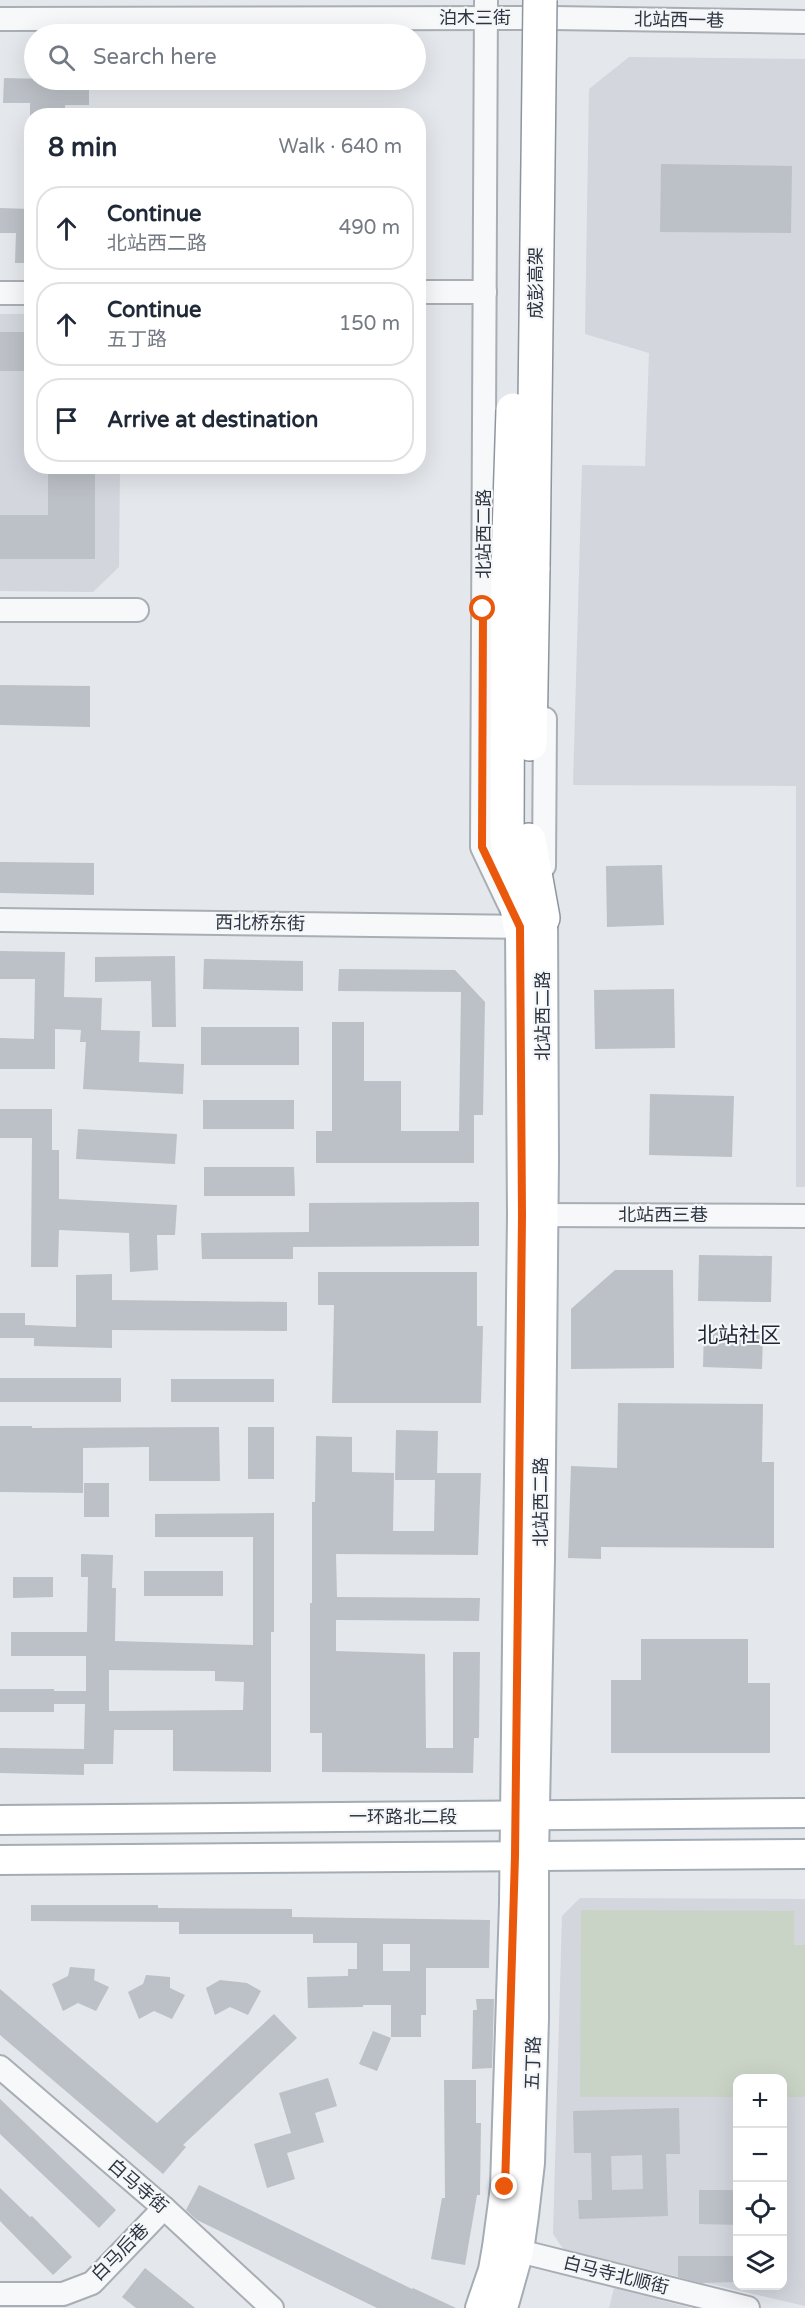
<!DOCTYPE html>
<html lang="en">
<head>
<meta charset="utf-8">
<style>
	:root { --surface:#fff; --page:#f6f6f7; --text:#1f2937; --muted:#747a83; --line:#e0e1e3 }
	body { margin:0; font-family:"Varela Round","Noto Sans SC",sans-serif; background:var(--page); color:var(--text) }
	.controls { position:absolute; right:18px; bottom:18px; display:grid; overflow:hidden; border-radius:12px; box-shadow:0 6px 24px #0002 }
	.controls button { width:54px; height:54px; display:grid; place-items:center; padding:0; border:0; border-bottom:2px solid var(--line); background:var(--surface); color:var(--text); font:30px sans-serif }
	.stop { position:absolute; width:18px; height:18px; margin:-14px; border:4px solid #ea580c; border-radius:50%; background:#fff }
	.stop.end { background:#ea580c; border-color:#fff; box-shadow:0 2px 6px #0008 }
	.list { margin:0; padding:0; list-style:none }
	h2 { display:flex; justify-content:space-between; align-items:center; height:78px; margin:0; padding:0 24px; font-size:26px }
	h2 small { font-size:20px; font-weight:400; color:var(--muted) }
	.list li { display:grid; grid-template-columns:39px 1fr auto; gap:18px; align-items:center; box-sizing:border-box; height:84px; margin:0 12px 12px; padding:0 12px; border:2px solid var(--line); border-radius:24px }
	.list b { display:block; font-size:22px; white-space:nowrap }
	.list p { margin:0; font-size:20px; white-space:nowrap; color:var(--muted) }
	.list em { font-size:20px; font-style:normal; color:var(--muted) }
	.icon { flex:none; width:33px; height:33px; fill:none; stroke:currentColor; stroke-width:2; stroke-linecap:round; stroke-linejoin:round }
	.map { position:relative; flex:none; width:805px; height:2308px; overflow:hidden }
	.search { position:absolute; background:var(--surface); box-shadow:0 6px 24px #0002; left:24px; top:24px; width:402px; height:66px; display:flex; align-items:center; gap:15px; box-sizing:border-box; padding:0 21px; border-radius:33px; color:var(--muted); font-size:22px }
	.panel { position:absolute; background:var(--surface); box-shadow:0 6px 24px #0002; left:24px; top:108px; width:402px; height:366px; border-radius:24px }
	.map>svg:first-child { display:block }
</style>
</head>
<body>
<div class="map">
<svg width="805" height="2308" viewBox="0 0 805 2308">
	<rect width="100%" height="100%" fill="#e4e7eb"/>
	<g fill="#d3d6dd" fill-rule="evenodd">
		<polygon points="629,57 805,59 805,1187 796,1187 796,786 573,785 582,465 645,466 649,353 585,334 589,89"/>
		<polygon points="0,314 31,314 32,466 120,467 119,567 93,592 0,591"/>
		<path d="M580,1898L805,1899V2306L564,2250L553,2234L562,1916ZM738,2078H782V2286H738Z"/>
		<polygon points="614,2288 691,2308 609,2308"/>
	</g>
	<polygon fill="#cad4c6" points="581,1910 794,1911 794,1945 805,1945 805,2097 783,2097 782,2078 738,2078 737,2097 580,2097"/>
	<g fill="#bcc1c7" fill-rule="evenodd">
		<polygon points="4,78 89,80 89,105 65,105 65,116 30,116 30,103 3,103"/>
		<polygon points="661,164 792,166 791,233 660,232"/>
		<polygon points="0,208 32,209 32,263 15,263 16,233 0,233"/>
		<rect x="0" y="332" width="32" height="39"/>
		<polygon points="48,466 95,466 95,559 0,559 0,515 48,515"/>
		<polygon points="0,685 90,686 90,727 0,725"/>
		<polygon points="0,862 94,863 94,895 0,893"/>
		<polygon points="662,865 664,925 607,927 606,866"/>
		<polygon points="0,951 65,952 64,997 102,998 101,1030 140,1031 139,1062 184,1064 183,1094 83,1089 86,1042 80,1042 81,1030 55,1029 55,1069 0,1069 0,1038 34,1039 35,979 0,979"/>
		<polygon points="175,956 176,1027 152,1027 151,981 95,982 95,957"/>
		<polygon points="204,959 303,961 303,991 203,989"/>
		<polygon points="339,969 455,970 485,1002 483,1115 474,1115 474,1163 316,1163 316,1131 332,1131 332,1022 364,1022 364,1081 401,1081 401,1131 459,1131 461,992 338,991"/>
		<polygon points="674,989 675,1048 595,1049 594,990"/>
		<rect x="201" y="1027" width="98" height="38"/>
		<polygon points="650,1094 734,1096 732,1157 649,1155"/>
		<rect x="203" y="1100" width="91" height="29"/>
		<polygon points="0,1109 52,1109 52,1150 59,1150 59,1199 177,1205 175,1235 157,1235 158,1270 130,1272 129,1233 59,1230 58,1267 31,1267 32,1138 0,1138"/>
		<polygon points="78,1129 177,1134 175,1164 76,1159"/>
		<polygon points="204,1167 294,1167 295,1196 204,1196"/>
		<polygon points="479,1202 479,1246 293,1247 293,1259 202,1259 201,1233 309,1232 309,1203"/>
		<polygon points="699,1255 772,1256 771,1302 698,1301"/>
		<polygon points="615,1270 673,1270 674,1368 571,1369 571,1309"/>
		<polygon points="318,1272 477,1272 477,1326 483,1326 481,1403 332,1403 334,1305 318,1305"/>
		<polygon points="112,1274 112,1300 287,1302 287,1331 112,1330 112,1348 34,1346 34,1338 0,1338 0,1313 25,1313 25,1325 76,1327 76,1275"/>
		<polygon points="704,1331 763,1333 762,1369 703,1367"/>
		<rect x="0" y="1378" width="121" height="24"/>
		<rect x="171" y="1379" width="103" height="23"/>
		<polygon points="618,1403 763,1404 762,1462 774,1462 774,1548 601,1547 601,1559 568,1558 571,1466 617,1468"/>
		<polygon points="0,1426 32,1426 32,1428 219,1427 220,1481 149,1481 149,1447 83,1448 83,1493 0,1492"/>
		<rect x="248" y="1427" width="26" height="52"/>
		<polygon points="396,1430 438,1431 437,1473 481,1473 478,1555 336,1554 337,1597 480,1598 479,1621 336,1620 336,1651 425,1654 426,1748 453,1748 453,1652 480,1652 479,1738 474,1738 473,1773 322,1772 322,1733 310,1733 310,1603 312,1603 312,1502 315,1502 316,1436 352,1437 352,1472 394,1473 393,1531 434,1531 435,1480 395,1480"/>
		<rect x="84" y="1483" width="25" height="34"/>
		<path d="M274,1513V1632H271V1772L173,1771V1730H114L113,1764H84V1775L0,1773V1748L84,1749L85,1704H54V1712H0V1689H54V1691H86V1656H11V1632H87L88,1577H81V1554L113,1555L112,1588H116L115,1641L253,1645V1537H155V1514ZM109,1670L215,1671V1681L244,1682L243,1710L109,1711Z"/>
		<rect x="144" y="1571" width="79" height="25"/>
		<polygon points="13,1577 53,1577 53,1597 13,1598"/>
		<polygon points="641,1639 748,1639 748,1683 770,1683 770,1753 611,1753 611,1680 641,1680"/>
		<path d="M31,1905H158V1908L292,1909V1917L490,1920L489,1968H426V2015H421V2037H391V2005H363V2007L308,2008L307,1977L348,1976V1969H357V1943H313V1934H179V1922L31,1921ZM383,1944H410V1971H383Z"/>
		<polygon points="70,1967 95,1969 94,1980 109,1987 96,2011 78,2003 63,2011 52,1984 68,1976"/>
		<polygon points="146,1975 170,1977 170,1988 185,1995 172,2019 154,2011 139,2019 128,1992 143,1984"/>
		<polygon points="220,1980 247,1983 261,1991 248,2015 230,2007 215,2015 206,1988"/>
		<polygon points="0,1989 157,2123 274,2014 297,2038 183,2145 186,2147 163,2174 0,2035"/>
		<polygon points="476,1999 494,1999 492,2068 472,2069 473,2010 477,2010"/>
		<polygon points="373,2031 391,2038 377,2071 359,2064"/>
		<polygon points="328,2078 337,2106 315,2113 324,2142 287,2153 295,2179 267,2188 254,2144 291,2133 279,2093"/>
		<polygon points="444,2080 476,2080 476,2123 481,2123 480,2195 477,2195 465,2265 431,2259 442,2198 445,2198"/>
		<polygon points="0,2099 116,2210 99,2228 0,2134"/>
		<path d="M679,2108L680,2154H666L668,2216L579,2219L578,2200H592L591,2153H574L573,2111ZM642,2155L643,2189L612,2190L611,2156Z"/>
		<polygon points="199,2185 412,2289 413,2288 456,2308 377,2308 197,2220 186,2210"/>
		<polygon points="0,2188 30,2217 32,2216 72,2257 53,2275 0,2221"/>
		<polygon points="699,2190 738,2190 738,2225 699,2224"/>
		<polygon points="678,2256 738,2256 738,2282 701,2283 678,2277"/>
		<polygon points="145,2268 195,2308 136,2308 122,2297"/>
	</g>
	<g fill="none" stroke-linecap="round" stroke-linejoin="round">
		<g stroke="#a9aeb5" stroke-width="26">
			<g id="minor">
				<polyline points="0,19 553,18 805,22"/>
				<polyline points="418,292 485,292"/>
				<polyline points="0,293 32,293"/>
				<polyline points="0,610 137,610"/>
				<polyline points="544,866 545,719"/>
				<polyline points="0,920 520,927 482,847 486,0"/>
				<polyline points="526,1215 805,1216"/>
				<polyline points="0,2067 164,2208 272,2308"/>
				<polyline points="519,2251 748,2308"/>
				<polyline points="0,2294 63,2294 92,2283 164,2208"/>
			</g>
		</g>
		<g stroke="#a4acb6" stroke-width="32">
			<g id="major">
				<polyline points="0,1820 805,1813"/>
				<polyline points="0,1860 805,1854"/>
				<polyline points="480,2308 493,2270 497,2247 505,2187 514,1903 522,1215 520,927"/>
				<polyline points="503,2308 519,2251 524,2215 530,2163 534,2018 534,1856 540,1558 544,1160 543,918"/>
			</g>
		</g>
		<g stroke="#8d95a1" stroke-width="36">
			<g id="highway">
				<polyline points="508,566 507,836 520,927"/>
				<polyline points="530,744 533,567"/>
				<polyline points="529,840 543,918"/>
			</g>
		</g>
		<use href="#minor" stroke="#f7f8f9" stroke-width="22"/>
		<use href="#major" stroke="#fff" stroke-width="28"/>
		<use href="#highway" stroke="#fff" stroke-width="33"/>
		<g stroke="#8d95a1" stroke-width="36" stroke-linecap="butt">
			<g id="highway-bridge">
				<polyline points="508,566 513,410"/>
				<polyline points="533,567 540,0"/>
			</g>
		</g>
		<use href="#highway-bridge" stroke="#fff" stroke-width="33"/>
	</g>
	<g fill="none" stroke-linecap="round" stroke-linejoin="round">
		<polyline stroke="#ea580c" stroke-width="8" points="483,609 482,847 520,927 522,1215 519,1504 515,1856 505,2187"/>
	</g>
	<g text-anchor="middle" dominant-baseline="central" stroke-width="4.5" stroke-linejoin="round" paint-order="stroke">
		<g font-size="18" fill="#2d3542" stroke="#f4f6f8">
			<text x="475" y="18">泊木三街</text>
			<text transform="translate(679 20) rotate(1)">北站西一巷</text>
			<text transform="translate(536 283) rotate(-90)">成彭高架</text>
			<text transform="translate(484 534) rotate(-90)">北站西二路</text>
			<text transform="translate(260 923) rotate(1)">西北桥东街</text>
			<text transform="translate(543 1016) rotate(-90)">北站西二路</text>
			<text x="663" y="1215">北站西三巷</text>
			<text transform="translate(541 1502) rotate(-90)">北站西二路</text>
			<text x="403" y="1817">一环路北二段</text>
			<text transform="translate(533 2063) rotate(-88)">五丁路</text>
			<text transform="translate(138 2186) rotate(41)">白马寺街</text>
			<text transform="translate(120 2252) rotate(-45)">白马后巷</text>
			<text transform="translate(616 2275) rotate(14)">白马寺北顺街</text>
		</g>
		<g font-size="21" fill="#1f2633" stroke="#f4f6f8">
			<text x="739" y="1335">北站社区</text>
		</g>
	</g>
</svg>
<div class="controls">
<button>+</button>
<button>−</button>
<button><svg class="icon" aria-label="locate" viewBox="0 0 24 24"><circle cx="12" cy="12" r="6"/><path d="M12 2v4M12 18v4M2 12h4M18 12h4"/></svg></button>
<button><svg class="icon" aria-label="layers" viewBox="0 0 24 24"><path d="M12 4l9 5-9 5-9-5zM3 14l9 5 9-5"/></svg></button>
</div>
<div class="stop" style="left:483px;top:609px"></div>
<div class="stop end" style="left:505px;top:2187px"></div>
<div class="search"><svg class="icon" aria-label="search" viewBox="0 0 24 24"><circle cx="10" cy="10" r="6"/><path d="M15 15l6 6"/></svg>Search here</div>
<section class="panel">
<h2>8 min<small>Walk · 640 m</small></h2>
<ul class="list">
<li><svg class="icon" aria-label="ahead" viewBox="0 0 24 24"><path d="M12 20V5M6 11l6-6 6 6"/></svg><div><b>Continue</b><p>北站西二路</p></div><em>490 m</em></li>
<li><svg class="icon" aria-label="ahead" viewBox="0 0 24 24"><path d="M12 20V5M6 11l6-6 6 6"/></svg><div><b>Continue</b><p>五丁路</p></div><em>150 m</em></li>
<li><svg class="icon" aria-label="arrive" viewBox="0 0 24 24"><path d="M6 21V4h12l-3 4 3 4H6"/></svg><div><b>Arrive at destination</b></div></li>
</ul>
</section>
</div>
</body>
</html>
